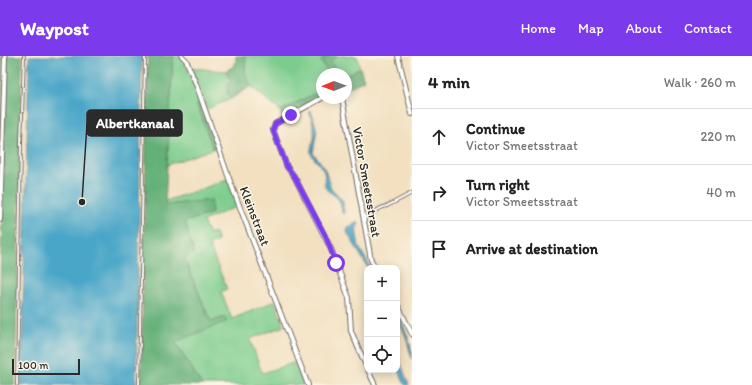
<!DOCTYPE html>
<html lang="en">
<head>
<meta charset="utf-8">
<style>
	:root { --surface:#fff; --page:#f2f2f2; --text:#222; --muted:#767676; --line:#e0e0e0; --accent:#7c3aed }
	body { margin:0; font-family:Itim,sans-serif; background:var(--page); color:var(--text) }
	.controls { position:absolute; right:12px; bottom:12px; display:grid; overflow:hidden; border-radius:8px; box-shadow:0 2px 10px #0003 }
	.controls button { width:36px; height:36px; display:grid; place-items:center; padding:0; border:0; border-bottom:1px solid var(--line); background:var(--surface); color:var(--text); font:20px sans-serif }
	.compass { position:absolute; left:316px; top:12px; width:36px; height:36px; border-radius:50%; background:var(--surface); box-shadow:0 2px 10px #0003; rotate:269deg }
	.scale { position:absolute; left:12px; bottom:10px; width:68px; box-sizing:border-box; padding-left:4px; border:2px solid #2b2b2b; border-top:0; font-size:11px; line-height:14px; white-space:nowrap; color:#2b2b2b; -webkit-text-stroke:3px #fcf5e5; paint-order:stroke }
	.stop { position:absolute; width:12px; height:12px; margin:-9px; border:3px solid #7c3aed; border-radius:50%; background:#fff }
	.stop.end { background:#7c3aed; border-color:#fff; box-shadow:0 1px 4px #0008 }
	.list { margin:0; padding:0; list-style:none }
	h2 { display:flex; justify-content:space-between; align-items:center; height:52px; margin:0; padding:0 16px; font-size:17px }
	h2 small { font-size:13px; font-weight:400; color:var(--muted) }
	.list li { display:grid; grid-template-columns:26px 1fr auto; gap:12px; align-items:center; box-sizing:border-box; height:56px; padding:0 16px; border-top:1px solid var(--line) }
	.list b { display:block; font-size:15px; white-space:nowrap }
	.list p { margin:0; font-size:13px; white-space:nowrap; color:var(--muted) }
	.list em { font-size:13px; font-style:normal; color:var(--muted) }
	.icon { flex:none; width:22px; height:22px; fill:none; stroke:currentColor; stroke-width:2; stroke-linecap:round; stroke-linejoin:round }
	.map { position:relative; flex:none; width:412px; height:329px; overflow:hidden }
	header { display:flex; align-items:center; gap:24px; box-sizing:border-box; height:56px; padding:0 20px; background:var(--accent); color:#fff }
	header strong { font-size:19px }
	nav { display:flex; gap:22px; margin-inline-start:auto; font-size:14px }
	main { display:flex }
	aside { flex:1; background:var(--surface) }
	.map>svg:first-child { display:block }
</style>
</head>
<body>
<header>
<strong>Waypost</strong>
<nav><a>Home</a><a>Map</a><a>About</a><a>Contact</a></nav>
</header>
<main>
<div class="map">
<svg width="412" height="329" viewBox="0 0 412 329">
	<rect width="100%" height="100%" fill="#fcf5e5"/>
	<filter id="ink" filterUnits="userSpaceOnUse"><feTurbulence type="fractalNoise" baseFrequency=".025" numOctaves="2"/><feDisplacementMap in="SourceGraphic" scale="8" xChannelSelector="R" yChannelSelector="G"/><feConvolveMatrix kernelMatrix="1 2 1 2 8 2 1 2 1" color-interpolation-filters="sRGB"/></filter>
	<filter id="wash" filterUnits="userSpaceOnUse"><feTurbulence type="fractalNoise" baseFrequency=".012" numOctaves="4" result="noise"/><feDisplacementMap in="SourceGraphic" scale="16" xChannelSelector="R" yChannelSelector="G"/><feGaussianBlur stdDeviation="0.9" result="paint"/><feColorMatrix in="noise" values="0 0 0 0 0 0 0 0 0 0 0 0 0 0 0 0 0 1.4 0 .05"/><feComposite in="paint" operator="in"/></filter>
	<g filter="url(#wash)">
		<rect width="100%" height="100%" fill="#f2e0c1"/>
		<g fill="#7bcc8d" stroke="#537c5c">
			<polygon points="173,0 182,1 185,7 200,47 197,48 213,93 167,109"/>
			<polygon points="246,0 327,0 321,5 329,18 322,18 322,34 280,55 251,30 245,17"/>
			<polygon points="337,0 357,0 360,12 346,20 346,18 339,18 331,6"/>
			<polygon points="192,12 226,15 231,25 227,36 231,43 207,53"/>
			<polygon points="227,123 238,150 203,165 209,178 214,176 218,185 209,189 227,233 221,236 232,263 275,245 284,270 250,283 262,317 296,306 303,329 202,329 175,286 224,261 211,266 184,202 184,166 212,157 211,144 165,149 165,145 202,133"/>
		</g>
		<g fill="#64b078" stroke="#486e52">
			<polygon points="0,0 3,0 1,94 0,94"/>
			<polygon points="7,0 22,0 15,329 0,329 0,228"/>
			<polygon points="148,0 173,0 165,149 211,144 212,157 185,166 194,197 184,203 211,266 225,261 227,265 175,286 202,329 141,329"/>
			<path d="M236,0H246L245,17L251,30L231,43C227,36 225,32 231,24L226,15L235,9Z"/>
			<polygon points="327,0 337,0 331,6 339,18 329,18 321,5"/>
			<polygon points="360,12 364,24 350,31 346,32 346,20"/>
			<polygon points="322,34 322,39 282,61 280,55"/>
			<polygon points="200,47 217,92 213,93 197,48"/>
		</g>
		<g fill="#4aa6c8" stroke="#3a687a">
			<polygon points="29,0 142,0 136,329 21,329"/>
			<path d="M309,55H311L317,74L313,97L324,111L331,132L343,145L344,157H342C341,135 328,140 325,130C324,124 326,117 322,112C319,107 313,103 311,97C310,92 313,87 314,82C315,72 312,64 309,55Z"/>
			<polygon points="358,166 359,168 356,173 359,191 371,212 368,212 347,176 348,171"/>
			<path d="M399,260C405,274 412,288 412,303L406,281L397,261Z"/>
			<polygon points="397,298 409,329 405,329 397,311"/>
		</g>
	</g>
	<g filter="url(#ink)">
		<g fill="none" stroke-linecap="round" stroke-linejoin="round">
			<g stroke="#716a60" stroke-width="4">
				<g id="service">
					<path d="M364,162C371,158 380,151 387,150L412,137"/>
					<polyline points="17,329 21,85 24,0"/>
					<polyline points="139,329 145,0"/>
				</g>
			</g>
			<g stroke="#716a60" stroke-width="6">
				<g id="minor">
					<polyline points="182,0 186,4 196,28 231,128 308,329"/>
					<polyline points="398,0 412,58"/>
					<polyline points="322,42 275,68 273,74 287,111 294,120 331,193 349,242 351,275 367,312"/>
					<polyline points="342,42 371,204 376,212"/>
					<polyline points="0,164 5,0"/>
					<polyline points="397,248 412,278"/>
					<polyline points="368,314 375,329"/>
				</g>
			</g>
			<use href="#service" stroke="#fff" stroke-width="2"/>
			<use href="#minor" stroke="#fff" stroke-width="4"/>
		</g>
	</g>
	<g fill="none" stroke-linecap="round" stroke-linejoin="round" filter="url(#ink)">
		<polyline stroke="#7c3aed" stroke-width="5" points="291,59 275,68 273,74 287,111 294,120 325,179 336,207"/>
	</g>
	<g text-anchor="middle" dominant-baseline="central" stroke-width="3" stroke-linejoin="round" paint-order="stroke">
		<g font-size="13" fill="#2b2b2b" stroke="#fcf5e5">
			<text transform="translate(367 126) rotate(80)">Victor Smeetsstraat</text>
			<text transform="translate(255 160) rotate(69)">Kleinstraat</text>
		</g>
	</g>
	<path fill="none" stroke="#2b2b2b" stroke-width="1.5" d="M82 146L87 67"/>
	<circle fill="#2b2b2b" stroke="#fcf5e5" stroke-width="1.5" cx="82" cy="146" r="4"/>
	<rect fill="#2b2b2b" stroke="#2b2b2b" stroke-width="1.5" x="87" y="54" width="95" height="26" rx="4"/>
	<g font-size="14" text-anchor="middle" font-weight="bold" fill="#fff">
		<text x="135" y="72">Albertkanaal</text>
	</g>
</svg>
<div class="controls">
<button>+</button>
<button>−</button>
<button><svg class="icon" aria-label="locate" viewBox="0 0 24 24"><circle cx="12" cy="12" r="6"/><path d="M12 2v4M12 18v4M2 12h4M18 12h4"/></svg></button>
</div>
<svg class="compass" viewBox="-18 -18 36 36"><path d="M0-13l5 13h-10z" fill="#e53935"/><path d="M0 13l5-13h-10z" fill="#767676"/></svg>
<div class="scale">100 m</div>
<div class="stop" style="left:336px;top:207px"></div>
<div class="stop end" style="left:291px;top:59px"></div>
</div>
<aside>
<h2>4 min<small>Walk · 260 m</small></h2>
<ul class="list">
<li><svg class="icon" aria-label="ahead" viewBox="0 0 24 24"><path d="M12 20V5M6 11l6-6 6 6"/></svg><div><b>Continue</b><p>Victor Smeetsstraat</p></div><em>220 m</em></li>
<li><svg class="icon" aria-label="right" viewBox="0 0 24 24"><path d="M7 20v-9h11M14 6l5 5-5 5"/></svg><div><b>Turn right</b><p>Victor Smeetsstraat</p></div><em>40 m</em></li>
<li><svg class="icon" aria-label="arrive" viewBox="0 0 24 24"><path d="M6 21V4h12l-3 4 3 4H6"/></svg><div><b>Arrive at destination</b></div></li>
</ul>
</aside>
</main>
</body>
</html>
